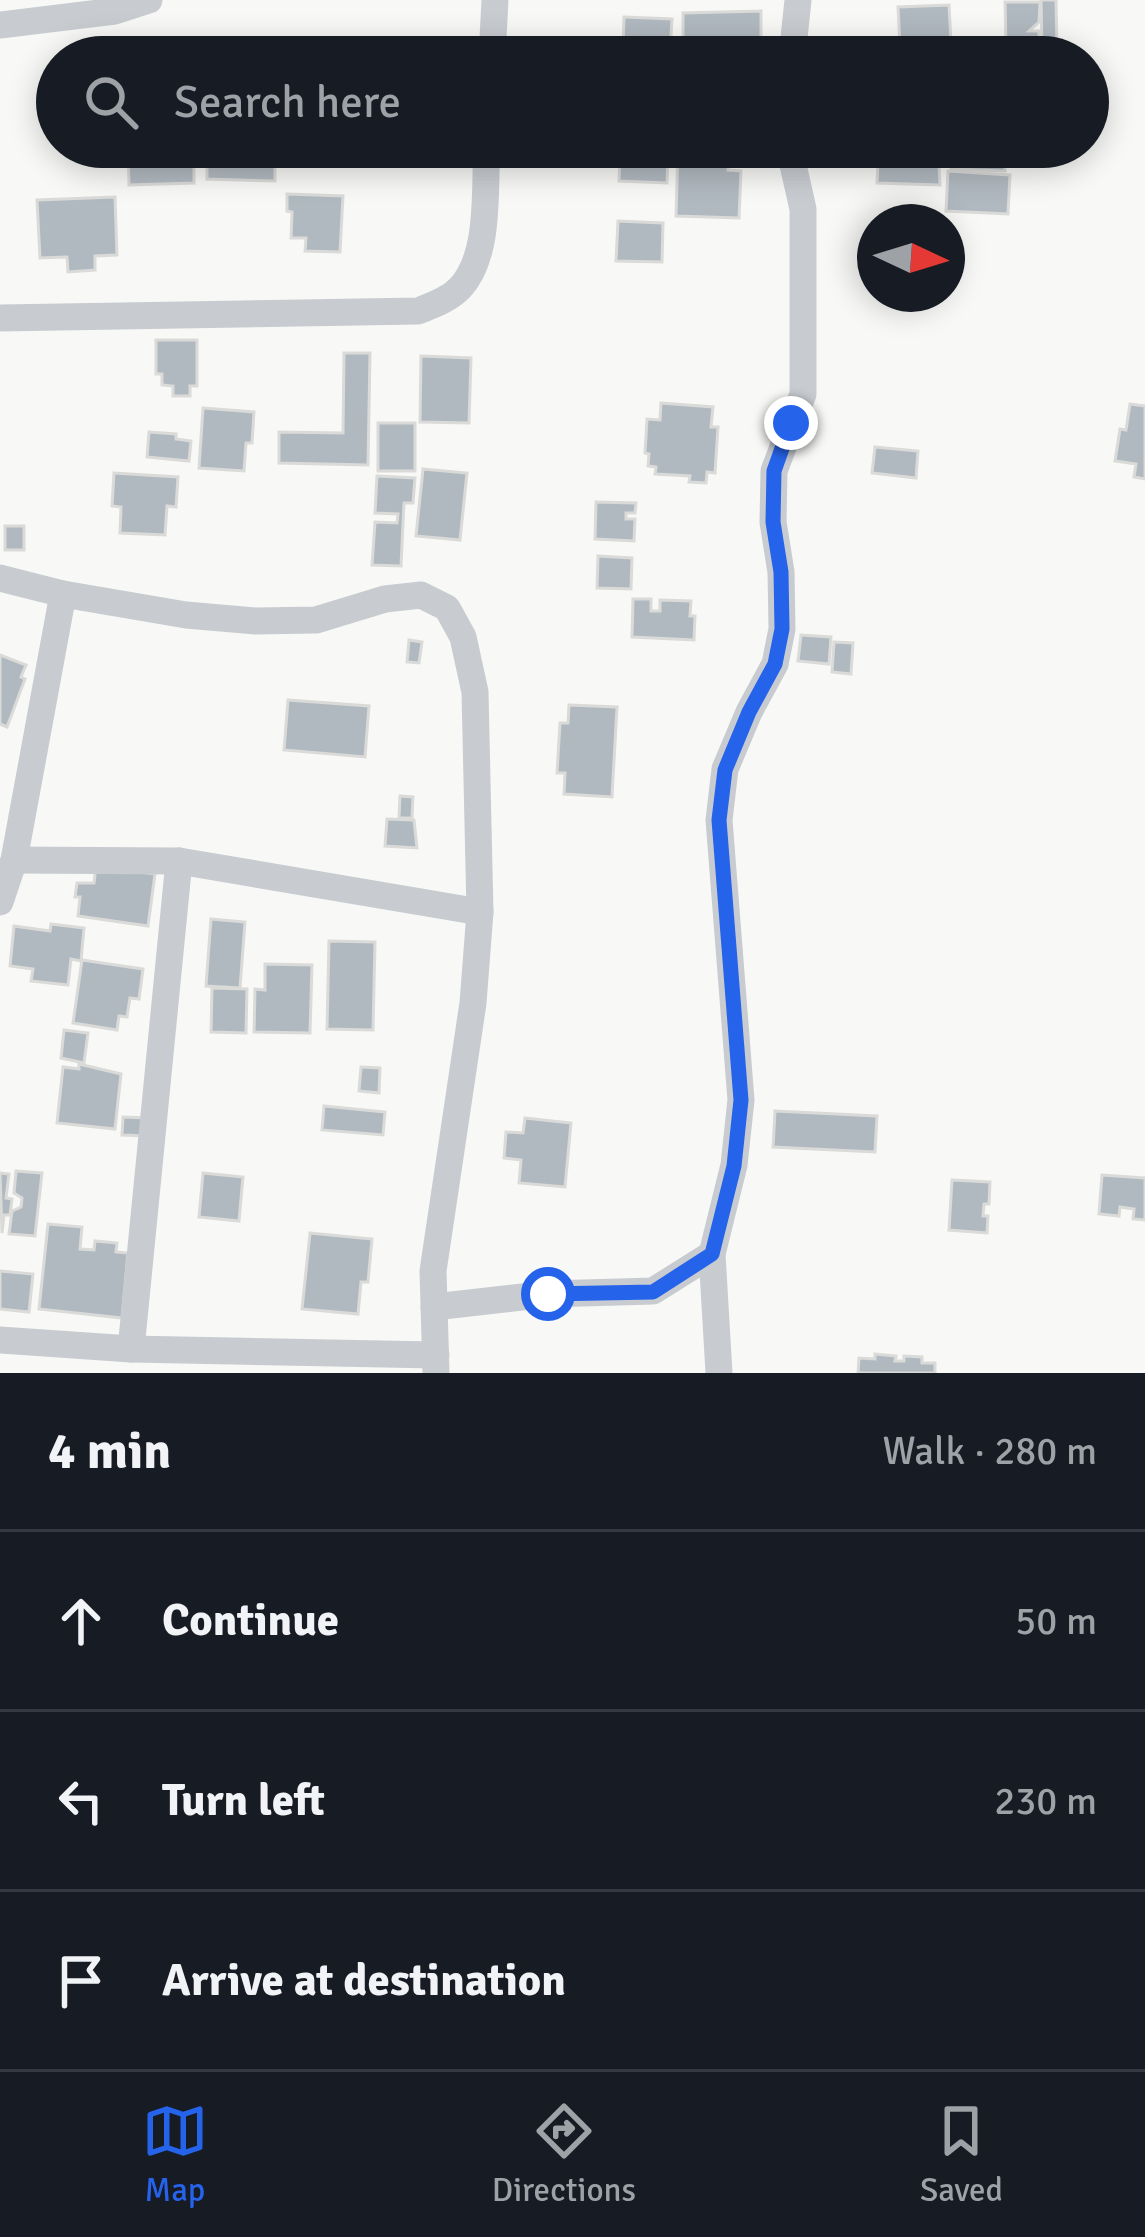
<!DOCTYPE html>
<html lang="en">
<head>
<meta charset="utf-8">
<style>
	:root { --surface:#171b24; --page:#20242c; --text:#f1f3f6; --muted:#9ea1a6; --line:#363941; --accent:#2563eb }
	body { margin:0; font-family:Signika,sans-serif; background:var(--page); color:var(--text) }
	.compass { position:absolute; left:857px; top:204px; width:108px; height:108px; border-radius:50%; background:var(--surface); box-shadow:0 6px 30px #0003; rotate:94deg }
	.stop { position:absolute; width:36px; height:36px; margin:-27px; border:9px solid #2563eb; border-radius:50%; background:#fff }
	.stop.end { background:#2563eb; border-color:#fff; box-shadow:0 3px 12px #0008 }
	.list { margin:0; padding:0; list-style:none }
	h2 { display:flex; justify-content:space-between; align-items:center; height:156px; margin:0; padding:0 48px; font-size:51px }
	h2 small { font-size:39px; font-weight:400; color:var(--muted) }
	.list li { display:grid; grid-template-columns:78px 1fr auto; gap:36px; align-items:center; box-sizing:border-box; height:180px; padding:0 48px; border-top:3px solid var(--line) }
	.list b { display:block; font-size:45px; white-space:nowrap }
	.list em { font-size:39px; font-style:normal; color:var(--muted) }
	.icon { flex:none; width:66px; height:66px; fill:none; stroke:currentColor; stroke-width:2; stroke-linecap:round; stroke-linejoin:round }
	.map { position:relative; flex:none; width:1145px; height:1373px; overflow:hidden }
	.search { position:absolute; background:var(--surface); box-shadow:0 6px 30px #0003; left:36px; right:36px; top:36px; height:132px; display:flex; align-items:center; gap:30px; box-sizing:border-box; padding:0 42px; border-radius:66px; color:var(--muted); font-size:45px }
	.sheet { height:696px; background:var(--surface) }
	nav { display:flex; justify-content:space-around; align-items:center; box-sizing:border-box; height:168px; border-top:3px solid var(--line); background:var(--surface); font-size:33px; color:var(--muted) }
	nav a { display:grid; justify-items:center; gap:6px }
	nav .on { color:var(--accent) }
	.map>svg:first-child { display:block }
</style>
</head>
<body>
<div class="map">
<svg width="1145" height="1373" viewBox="0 0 1145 1373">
	<rect width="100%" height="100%" fill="#f8f9f6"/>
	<g fill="#b1b9c0" stroke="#dadad8" stroke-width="3">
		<polygon points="1041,0 1056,0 1057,47 1042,46"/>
		<polygon points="1005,2 1040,2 1039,22 1029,31 1039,31 1039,48 1006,46"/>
		<polygon points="949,5 951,43 900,45 898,7"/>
		<polygon points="761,11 761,43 683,44 683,13"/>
		<polygon points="624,17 672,19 670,51 623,49"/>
		<polygon points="128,147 194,147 194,183 129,185"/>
		<polygon points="207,147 262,147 262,154 275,154 275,181 207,179"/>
		<polygon points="635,147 667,147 666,157 634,155"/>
		<polygon points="678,147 719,148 718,154 729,155 728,170 741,171 739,218 676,216"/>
		<polygon points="938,147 940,185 877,183 878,162 919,164 919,148 911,147"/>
		<polygon points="951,147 1010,147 1010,158 1005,158 1005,171 951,169"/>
		<polygon points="620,157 668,158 667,183 619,181"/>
		<polygon points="948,171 1010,175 1008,214 946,211"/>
		<polygon points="287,194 343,196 340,252 305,251 306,238 291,238 292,212 287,211"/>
		<polygon points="115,197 117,255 95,256 95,270 68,272 67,257 40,258 37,200"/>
		<polygon points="618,221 663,223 662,262 616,261"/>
		<polygon points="156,340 197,340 197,386 190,386 190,396 173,396 173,386 162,385 162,374 156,374"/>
		<polygon points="344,353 370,353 368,465 279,463 279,432 343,433"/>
		<polygon points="421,356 471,358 469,423 420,422"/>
		<polygon points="661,403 713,407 711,427 718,427 715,473 707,472 706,483 689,482 690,476 655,474 656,467 648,466 649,454 645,453 647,419 660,420"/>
		<polygon points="1130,404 1145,406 1145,479 1134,477 1136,464 1115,461 1120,429 1126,430"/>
		<polygon points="203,408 254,412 252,443 246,443 244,471 199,468"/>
		<rect x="378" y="423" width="37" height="48"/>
		<polygon points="149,432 176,434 176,439 191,441 189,461 147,457"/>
		<polygon points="875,447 918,451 916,478 872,473"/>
		<polygon points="423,469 467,473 460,540 416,536"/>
		<polygon points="114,473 178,477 176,507 167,506 165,535 120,533 121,507 112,506"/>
		<polygon points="377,476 415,478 413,503 404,503 401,566 372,565 375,522 397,523 398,514 375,513"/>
		<polygon points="596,502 636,503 635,513 626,513 626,519 635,519 634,541 595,539"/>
		<rect x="5" y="526" width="19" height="24"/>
		<polygon points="598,556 632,558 631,589 597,588"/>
		<polygon points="633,599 651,599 651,611 660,611 660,600 691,601 690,616 695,616 694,640 632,637"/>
		<polygon points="801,635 831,637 829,664 798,661"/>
		<polygon points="409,640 422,642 419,663 407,662"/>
		<polygon points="834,642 853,643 851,674 832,672"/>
		<polygon points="0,655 26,665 21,677 25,679 7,727 0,724"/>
		<polygon points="288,700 369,706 365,757 284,750"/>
		<polygon points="569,705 617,707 612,797 564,794 565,773 557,773 560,723 568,723"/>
		<polygon points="400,796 413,797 412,818 399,818"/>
		<polygon points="387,819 414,820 417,848 385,846"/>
		<polygon points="96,866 155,874 148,926 78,916 80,897 75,897 77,883 94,883"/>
		<polygon points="211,919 245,922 240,988 206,986"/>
		<polygon points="51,924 84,928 81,961 71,959 68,985 31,981 33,969 10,966 14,926 50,931"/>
		<polygon points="329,941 375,942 373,1030 327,1029"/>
		<polygon points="82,960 143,969 139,999 130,998 127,1017 119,1016 117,1030 73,1023"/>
		<polygon points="265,964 312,965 310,1033 254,1032 255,989 265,990"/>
		<polygon points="212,988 247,989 246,1033 211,1032"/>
		<polygon points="64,1030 88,1033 84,1063 61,1058"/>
		<polygon points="79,1064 121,1074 115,1129 57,1123 63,1067 79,1069"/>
		<polygon points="361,1067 380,1068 379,1093 359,1091"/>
		<polygon points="324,1106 385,1112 383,1135 322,1130"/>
		<polygon points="775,1111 877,1116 875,1152 773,1147"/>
		<polygon points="123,1117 148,1118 147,1136 122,1135"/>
		<polygon points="525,1118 571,1123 565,1187 519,1183 521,1160 504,1158 506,1132 523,1133"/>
		<polygon points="16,1171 42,1173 35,1236 9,1234 12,1211 21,1207 22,1198 14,1193"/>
		<polygon points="0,1173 9,1174 6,1198 12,1199 10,1215 4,1215 2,1233"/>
		<polygon points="203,1173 243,1177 239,1221 199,1217"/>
		<polygon points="1102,1175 1145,1178 1145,1220 1133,1219 1134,1209 1120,1207 1119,1216 1099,1214"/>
		<polygon points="952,1180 990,1182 989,1204 984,1204 983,1216 988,1216 987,1233 949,1230"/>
		<polygon points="48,1224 82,1227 80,1249 94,1250 95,1241 117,1243 116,1252 128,1253 122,1318 39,1309"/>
		<polygon points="310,1233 372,1239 368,1282 361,1282 358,1314 302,1309"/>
		<polygon points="0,1271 33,1274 29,1312 0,1309"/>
		<polygon points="875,1354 896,1356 895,1361 904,1361 904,1356 922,1357 922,1363 935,1363 935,1373 858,1373 859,1358 875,1359"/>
	</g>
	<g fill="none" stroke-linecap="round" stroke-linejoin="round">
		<g stroke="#c8ccd0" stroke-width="27">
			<polyline points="0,25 115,11 149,0"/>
			<polyline points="492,57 495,0"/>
			<polyline points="792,57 798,0"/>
			<path d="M0,318L418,311C433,305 448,300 460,288C491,255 484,189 487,147"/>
			<polyline points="0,578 63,594 186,615 256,621 316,620 385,599 421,595 447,608 463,637 475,692 480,912 473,1003 433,1271 436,1373"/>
			<polyline points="14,860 179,861 480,912"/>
			<polyline points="0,902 14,860 63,594"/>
			<polyline points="434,1307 548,1294 653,1291 712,1254"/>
			<polyline points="0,1340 131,1349 436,1355"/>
			<polyline points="131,1349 179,861"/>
			<polyline points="719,1373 712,1254 734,1165 741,1100 719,820 725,769 749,712 775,664 782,629 781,572 773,522 774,471 803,394 803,209 789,147"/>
		</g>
	</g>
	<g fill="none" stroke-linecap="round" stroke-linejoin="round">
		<polyline stroke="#2563eb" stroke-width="15" points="548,1294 653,1292 712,1254 734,1166 741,1100 719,820 725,770 749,712 775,664 782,629 781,572 773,522 774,471 791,423"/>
	</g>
</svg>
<svg class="compass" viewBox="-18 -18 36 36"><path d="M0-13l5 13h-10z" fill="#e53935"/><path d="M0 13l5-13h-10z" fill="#9ea1a6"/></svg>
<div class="stop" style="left:548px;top:1294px"></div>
<div class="stop end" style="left:791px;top:423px"></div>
<div class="search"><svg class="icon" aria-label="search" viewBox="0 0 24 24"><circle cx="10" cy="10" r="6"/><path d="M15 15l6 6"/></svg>Search here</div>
</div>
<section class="sheet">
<h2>4 min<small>Walk · 280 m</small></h2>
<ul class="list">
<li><svg class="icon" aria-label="ahead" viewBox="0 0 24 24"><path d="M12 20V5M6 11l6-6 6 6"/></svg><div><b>Continue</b></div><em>50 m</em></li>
<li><svg class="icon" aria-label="left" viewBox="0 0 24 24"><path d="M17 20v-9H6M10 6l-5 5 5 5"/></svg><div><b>Turn left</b></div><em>230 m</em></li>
<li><svg class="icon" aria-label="arrive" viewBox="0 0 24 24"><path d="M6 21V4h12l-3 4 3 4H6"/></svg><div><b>Arrive at destination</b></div></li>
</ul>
</section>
<nav>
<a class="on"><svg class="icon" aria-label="map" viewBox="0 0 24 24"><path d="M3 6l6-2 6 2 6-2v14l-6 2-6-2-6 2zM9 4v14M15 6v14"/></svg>Map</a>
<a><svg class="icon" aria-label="directions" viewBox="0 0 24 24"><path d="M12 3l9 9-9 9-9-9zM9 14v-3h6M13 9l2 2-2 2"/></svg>Directions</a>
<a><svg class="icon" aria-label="saved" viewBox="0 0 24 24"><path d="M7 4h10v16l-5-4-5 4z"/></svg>Saved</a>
</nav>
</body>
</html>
